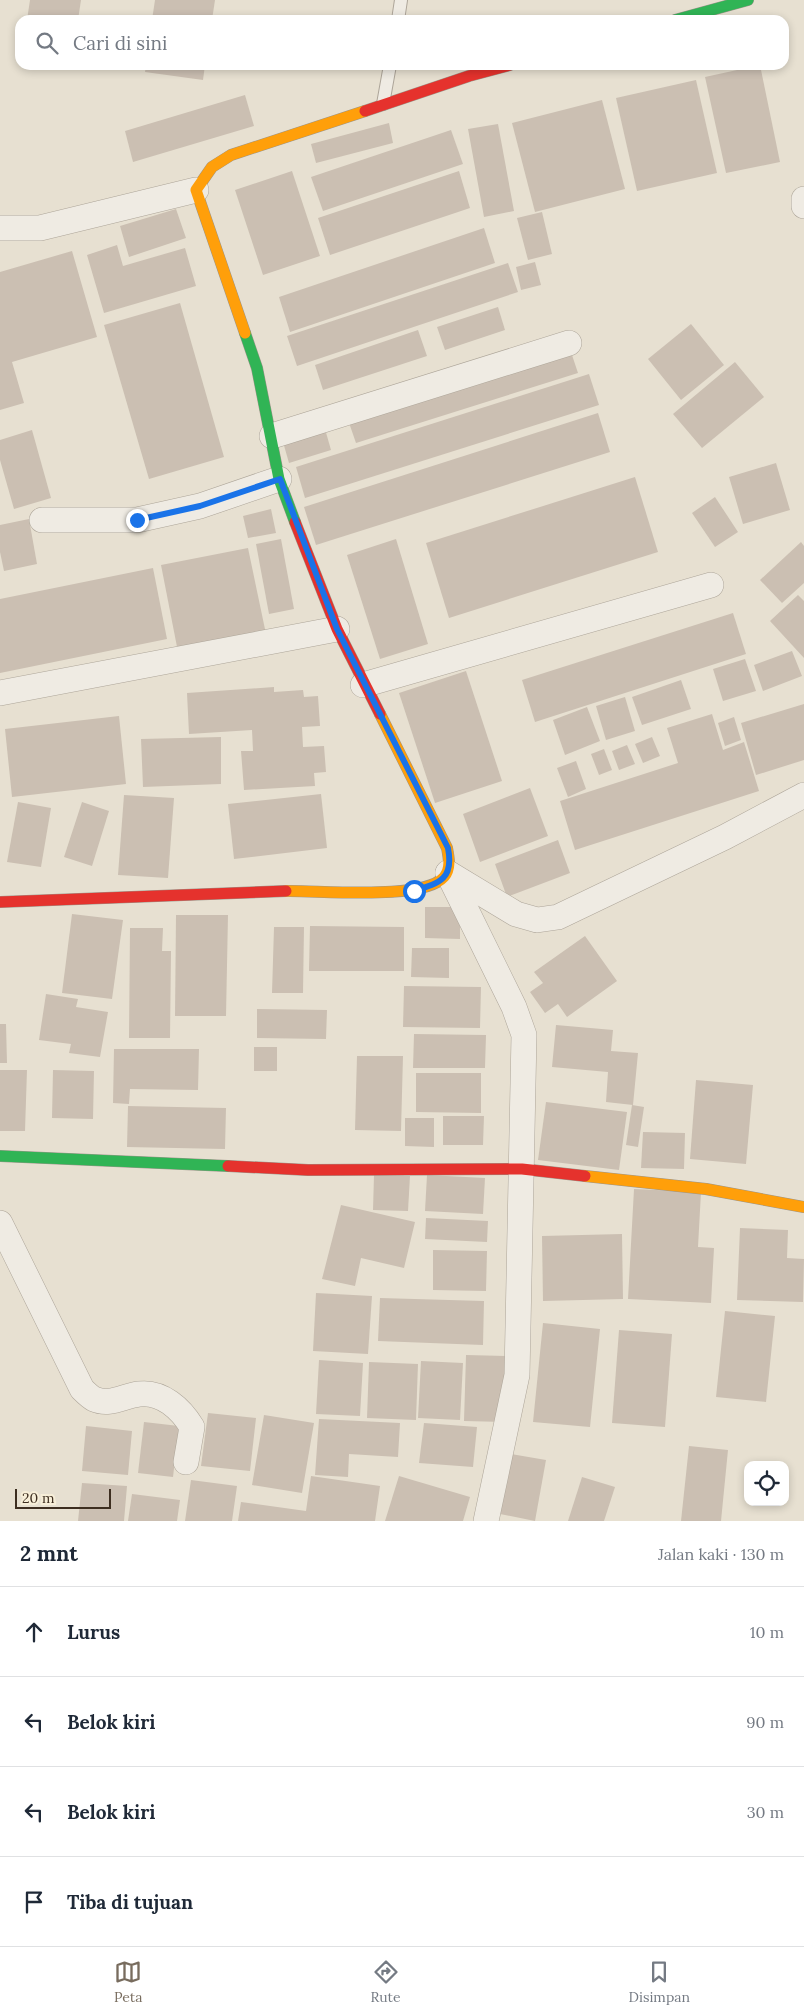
<!DOCTYPE html>
<html lang="id">
<head>
<meta charset="utf-8">
<style>
	:root { --surface:#fff; --page:#f2f2f3; --text:#1f2937; --muted:#747a83; --line:#e0e1e3; --accent:#786c5e }
	body { margin:0; font-family:Lora,serif; background:var(--page); color:var(--text) }
	.controls { position:absolute; right:15px; bottom:15px; display:grid; overflow:hidden; border-radius:10px; box-shadow:0 2px 8px #0003 }
	.controls button { width:45px; height:45px; display:grid; place-items:center; padding:0; border:0; border-bottom:1px solid var(--line); background:var(--surface); color:var(--text); font:25px sans-serif }
	.scale { position:absolute; left:15px; bottom:12px; width:96px; box-sizing:border-box; padding-left:5px; border:2px solid #3d2e20; border-top:0; font-size:14px; line-height:18px; white-space:nowrap; color:#3d2e20; -webkit-text-stroke:4px #f7eed8; paint-order:stroke }
	.stop { position:absolute; width:15px; height:15px; margin:-11px; border:4px solid #1a73e8; border-radius:50%; background:#fff }
	.stop.end { background:#1a73e8; border-color:#fff; box-shadow:0 1px 5px #0008 }
	.list { margin:0; padding:0; list-style:none }
	h2 { display:flex; justify-content:space-between; align-items:center; height:65px; margin:0; padding:0 20px; font-size:21px }
	h2 small { font-size:16px; font-weight:400; color:var(--muted) }
	.list li { display:grid; grid-template-columns:32px 1fr auto; gap:15px; align-items:center; box-sizing:border-box; height:90px; padding:0 20px; border-top:1px solid var(--line) }
	.list b { display:block; font-size:19px; white-space:nowrap }
	.list em { font-size:16px; font-style:normal; color:var(--muted) }
	.icon { flex:none; width:28px; height:28px; fill:none; stroke:currentColor; stroke-width:2; stroke-linecap:round; stroke-linejoin:round }
	.map { position:relative; flex:none; width:804px; height:1521px; overflow:hidden }
	.search { position:absolute; background:var(--surface); box-shadow:0 2px 8px #0003; left:15px; right:15px; top:15px; height:55px; display:flex; align-items:center; gap:12px; box-sizing:border-box; padding:0 18px; border-radius:15px; color:var(--muted); font-size:19px }
	.sheet { height:425px; background:var(--surface) }
	nav { display:flex; justify-content:space-around; align-items:center; box-sizing:border-box; height:70px; border-top:1px solid var(--line); background:var(--surface); font-size:14px; color:var(--muted) }
	nav a { display:grid; justify-items:center; gap:2px }
	nav .on { color:var(--accent) }
	.map>svg:first-child { display:block }
</style>
</head>
<body>
<div class="map">
<svg width="804" height="1521" viewBox="0 0 804 1521">
	<rect width="100%" height="100%" fill="#e7e0d1"/>
	<g fill="#cbbfb2">
		<polygon points="30,0 81,0 78,20 27,20"/>
		<polygon points="155,0 215,0 212,20 152,20"/>
		<polygon points="146,65 205,65 203,80 145,72"/>
		<polygon points="760,65 780,162 726,173 705,77"/>
		<polygon points="696,80 717,173 637,191 616,98"/>
		<polygon points="245,95 254,126 133,162 125,131"/>
		<polygon points="602,100 625,189 535,212 512,123"/>
		<polygon points="389,123 393,143 316,163 311,144"/>
		<polygon points="498,124 514,211 484,217 468,129"/>
		<polygon points="451,130 463,164 323,211 311,177"/>
		<polygon points="292,171 320,256 263,275 235,190"/>
		<polygon points="459,171 470,208 330,255 318,218"/>
		<polygon points="176,209 186,238 129,257 120,226"/>
		<polygon points="542,212 552,254 528,260 517,218"/>
		<polygon points="484,228 495,263 290,332 279,297"/>
		<polygon points="117,245 123,266 185,248 196,286 104,313 87,255"/>
		<polygon points="72,251 97,337 12,362 24,403 0,410 0,272"/>
		<polygon points="535,262 541,285 521,290 516,267"/>
		<polygon points="508,263 518,292 297,366 287,336"/>
		<polygon points="180,303 224,457 149,479 104,325"/>
		<polygon points="498,307 505,330 445,350 437,327"/>
		<polygon points="691,324 724,365 681,400 648,359"/>
		<polygon points="418,330 427,356 323,390 315,365"/>
		<polygon points="569,346 578,373 356,443 347,417"/>
		<polygon points="735,362 764,397 702,448 673,414"/>
		<polygon points="589,374 599,405 305,498 296,467"/>
		<polygon points="598,413 610,452 316,545 304,507"/>
		<polygon points="325,429 331,450 289,463 283,442"/>
		<polygon points="32,430 51,498 14,509 0,460 0,440"/>
		<polygon points="776,463 790,510 743,524 729,477"/>
		<polygon points="635,477 658,552 449,618 426,543"/>
		<polygon points="715,497 738,532 715,547 692,513"/>
		<polygon points="271,509 276,533 248,538 243,516"/>
		<polygon points="29,519 37,564 4,571 0,552 0,525"/>
		<polygon points="281,539 294,609 269,614 256,544"/>
		<polygon points="396,539 428,644 380,659 347,555"/>
		<polygon points="801,542 804,546 804,583 782,603 760,580"/>
		<polygon points="248,548 266,634 178,652 161,565"/>
		<polygon points="153,568 167,639 0,673 0,599"/>
		<polygon points="798,595 804,601 804,658 770,621"/>
		<polygon points="733,613 746,654 535,722 522,680"/>
		<polygon points="792,651 802,676 763,691 754,665"/>
		<polygon points="745,659 756,691 723,701 713,669"/>
		<polygon points="466,671 502,781 435,803 399,693"/>
		<polygon points="681,680 691,709 642,725 632,697"/>
		<polygon points="274,687 274,692 303,690 304,697 318,696 320,726 302,727 303,747 324,746 326,772 314,773 315,786 244,790 241,751 253,751 252,730 189,734 187,693"/>
		<polygon points="625,697 635,731 606,740 596,706"/>
		<polygon points="804,704 804,760 756,775 741,723"/>
		<polygon points="587,707 600,741 565,755 553,720"/>
		<polygon points="712,714 723,750 744,742 759,791 575,850 560,801 678,763 667,728"/>
		<polygon points="119,716 126,784 12,797 5,729"/>
		<polygon points="734,717 741,740 725,746 718,723"/>
		<polygon points="221,737 221,784 143,787 141,739"/>
		<polygon points="652,737 660,756 643,763 635,744"/>
		<polygon points="627,745 635,764 619,770 612,751"/>
		<polygon points="604,749 612,770 599,775 591,754"/>
		<polygon points="576,761 586,789 568,797 557,768"/>
		<polygon points="530,788 548,836 480,862 463,814"/>
		<polygon points="321,794 327,848 234,859 228,804"/>
		<polygon points="124,795 174,798 168,878 118,875"/>
		<polygon points="18,802 51,808 41,867 7,862"/>
		<polygon points="82,802 109,811 92,866 64,857"/>
		<polygon points="558,840 570,873 507,897 495,864"/>
		<polygon points="425,907 460,907 460,939 425,938"/>
		<polygon points="72,914 123,920 112,999 62,993"/>
		<polygon points="176,915 228,915 226,1016 175,1016"/>
		<polygon points="310,926 404,927 404,971 309,971"/>
		<polygon points="274,927 304,927 303,993 272,993"/>
		<polygon points="130,928 163,928 162,951 171,951 170,1038 129,1038"/>
		<polygon points="585,936 617,981 567,1017 558,1004 545,1013 530,992 543,983 534,972"/>
		<polygon points="412,948 449,948 449,978 411,977"/>
		<polygon points="404,986 481,987 480,1028 403,1027"/>
		<polygon points="46,994 78,999 76,1007 108,1012 100,1057 69,1053 71,1044 39,1040"/>
		<polygon points="257,1009 327,1010 326,1039 257,1038"/>
		<polygon points="0,1024 6,1024 7,1063 0,1063"/>
		<polygon points="556,1025 613,1030 611,1051 638,1053 633,1105 606,1102 608,1072 552,1067"/>
		<polygon points="414,1034 486,1035 485,1068 413,1068"/>
		<rect x="254" y="1047" width="23" height="24"/>
		<polygon points="114,1049 199,1049 198,1090 130,1089 129,1104 113,1103"/>
		<polygon points="357,1056 403,1056 401,1131 355,1130"/>
		<polygon points="0,1070 27,1070 25,1131 0,1131"/>
		<polygon points="53,1070 94,1071 93,1119 52,1118"/>
		<polygon points="416,1073 481,1073 481,1113 416,1112"/>
		<polygon points="696,1080 753,1085 746,1164 690,1159"/>
		<polygon points="546,1102 627,1112 619,1170 538,1160"/>
		<polygon points="632,1105 644,1107 638,1147 626,1145"/>
		<polygon points="128,1106 226,1108 225,1149 127,1147"/>
		<polygon points="443,1116 484,1116 483,1145 443,1145"/>
		<polygon points="405,1118 434,1118 434,1147 405,1146"/>
		<polygon points="643,1132 685,1133 684,1169 641,1168"/>
		<polygon points="374,1175 410,1176 408,1211 373,1210"/>
		<polygon points="427,1175 485,1178 483,1214 425,1211"/>
		<polygon points="634,1189 701,1192 698,1247 714,1248 711,1303 628,1299"/>
		<polygon points="341,1205 415,1222 404,1268 361,1258 355,1286 322,1279"/>
		<polygon points="426,1218 488,1221 487,1242 425,1239"/>
		<polygon points="740,1228 788,1230 787,1258 804,1259 803,1302 737,1300"/>
		<polygon points="622,1234 623,1299 543,1301 542,1236"/>
		<polygon points="433,1250 487,1251 486,1291 433,1290"/>
		<polygon points="316,1293 372,1296 368,1354 313,1351"/>
		<polygon points="380,1298 484,1301 483,1345 378,1341"/>
		<polygon points="725,1311 775,1316 766,1402 716,1397"/>
		<polygon points="543,1323 600,1329 590,1427 533,1422"/>
		<polygon points="619,1330 672,1334 665,1427 612,1423"/>
		<polygon points="466,1355 506,1356 505,1422 464,1421"/>
		<polygon points="319,1360 363,1363 360,1416 316,1414"/>
		<polygon points="421,1361 463,1363 460,1420 418,1418"/>
		<polygon points="369,1362 418,1364 416,1420 367,1418"/>
		<polygon points="208,1413 256,1418 250,1471 201,1466"/>
		<polygon points="264,1415 314,1423 302,1493 252,1485"/>
		<polygon points="319,1419 400,1423 398,1457 349,1454 348,1477 315,1475"/>
		<polygon points="144,1422 179,1426 173,1477 138,1473"/>
		<polygon points="424,1423 477,1427 473,1467 419,1463"/>
		<polygon points="86,1426 132,1431 128,1475 82,1471"/>
		<polygon points="689,1446 728,1450 721,1521 681,1521"/>
		<polygon points="511,1454 546,1460 535,1521 500,1514"/>
		<polygon points="311,1476 380,1486 375,1521 238,1521 241,1502 306,1511"/>
		<polygon points="399,1476 470,1497 463,1521 385,1521"/>
		<polygon points="582,1477 615,1487 604,1521 568,1521"/>
		<polygon points="191,1480 237,1486 232,1521 185,1521"/>
		<polygon points="82,1483 127,1486 124,1521 78,1521"/>
		<polygon points="132,1494 180,1500 177,1521 128,1521"/>
	</g>
	<g fill="none" stroke-linecap="round" stroke-linejoin="round">
		<g stroke="#ada599" stroke-width="14">
			<g id="lane">
				<polyline points="398,20 401,0"/>
				<polyline points="383,104 390,65"/>
			</g>
		</g>
		<g stroke="#ada599" stroke-width="26">
			<g id="street">
				<polyline points="804,199 804,206"/>
				<polyline points="0,228 40,228 196,190"/>
				<polyline points="272,436 569,343"/>
				<polyline points="42,520 137,520 200,506 279,479"/>
				<polyline points="363,685 711,585"/>
				<polyline points="0,693 337,629"/>
				<polyline points="448,873 514,1007 524,1035 517,1375 486,1521"/>
				<polyline points="448,873 516,914 537,920 558,917 725,837 804,795"/>
				<path d="M0,1223L82,1389C85,1392 90,1397 94,1399C110,1406 123,1396 139,1394C162,1391 181,1409 192,1427L186,1462"/>
			</g>
		</g>
		<g stroke="#9c958a" stroke-width="12">
			<g id="fast">
				<polyline points="675,20 748,0"/>
				<polyline points="245,333 257,368 279,479 295,522"/>
				<polyline points="0,1156 228,1166"/>
			</g>
		</g>
		<g stroke="#9c958a" stroke-width="12">
			<g id="slow">
				<polyline points="245,333 196,190 212,167 231,155 365,111"/>
				<path d="M286,891C319,890 423,901 444,877C451,869 449,858 447,848L380,714"/>
				<polyline points="585,1176 706,1189 804,1207"/>
			</g>
		</g>
		<g stroke="#9c958a" stroke-width="12">
			<g id="jam">
				<polyline points="365,111 469,76 510,65"/>
				<polyline points="295,522 337,629 380,714"/>
				<polyline points="0,902 286,891"/>
				<polyline points="228,1166 308,1170 522,1169 585,1176"/>
			</g>
		</g>
		<use href="#lane" stroke="#efebe3" stroke-width="12"/>
		<use href="#street" stroke="#efebe3" stroke-width="25"/>
		<use href="#fast" stroke="#30b455" stroke-width="11"/>
		<use href="#slow" stroke="#ff9f0a" stroke-width="11"/>
		<use href="#jam" stroke="#e5322d" stroke-width="11"/>
	</g>
	<g fill="none" stroke-linecap="round" stroke-linejoin="round">
		<path stroke="#1a73e8" stroke-width="6" d="M137,520L200,506L280,479L337,629L448,848C454,879 440,883 414,891"/>
	</g>
</svg>
<div class="controls">
<button><svg class="icon" aria-label="locate" viewBox="0 0 24 24"><circle cx="12" cy="12" r="6"/><path d="M12 2v4M12 18v4M2 12h4M18 12h4"/></svg></button>
</div>
<div class="scale">20 m</div>
<div class="stop" style="left:414px;top:891px"></div>
<div class="stop end" style="left:137px;top:520px"></div>
<div class="search"><svg class="icon" aria-label="search" viewBox="0 0 24 24"><circle cx="10" cy="10" r="6"/><path d="M15 15l6 6"/></svg>Cari di sini</div>
</div>
<section class="sheet">
<h2>2 mnt<small>Jalan kaki · 130 m</small></h2>
<ul class="list">
<li><svg class="icon" aria-label="ahead" viewBox="0 0 24 24"><path d="M12 20V5M6 11l6-6 6 6"/></svg><div><b>Lurus</b></div><em>10 m</em></li>
<li><svg class="icon" aria-label="left" viewBox="0 0 24 24"><path d="M17 20v-9H6M10 6l-5 5 5 5"/></svg><div><b>Belok kiri</b></div><em>90 m</em></li>
<li><svg class="icon" aria-label="left" viewBox="0 0 24 24"><path d="M17 20v-9H6M10 6l-5 5 5 5"/></svg><div><b>Belok kiri</b></div><em>30 m</em></li>
<li><svg class="icon" aria-label="arrive" viewBox="0 0 24 24"><path d="M6 21V4h12l-3 4 3 4H6"/></svg><div><b>Tiba di tujuan</b></div></li>
</ul>
</section>
<nav>
<a class="on"><svg class="icon" aria-label="map" viewBox="0 0 24 24"><path d="M3 6l6-2 6 2 6-2v14l-6 2-6-2-6 2zM9 4v14M15 6v14"/></svg>Peta</a>
<a><svg class="icon" aria-label="directions" viewBox="0 0 24 24"><path d="M12 3l9 9-9 9-9-9zM9 14v-3h6M13 9l2 2-2 2"/></svg>Rute</a>
<a><svg class="icon" aria-label="saved" viewBox="0 0 24 24"><path d="M7 4h10v16l-5-4-5 4z"/></svg>Disimpan</a>
</nav>
</body>
</html>
